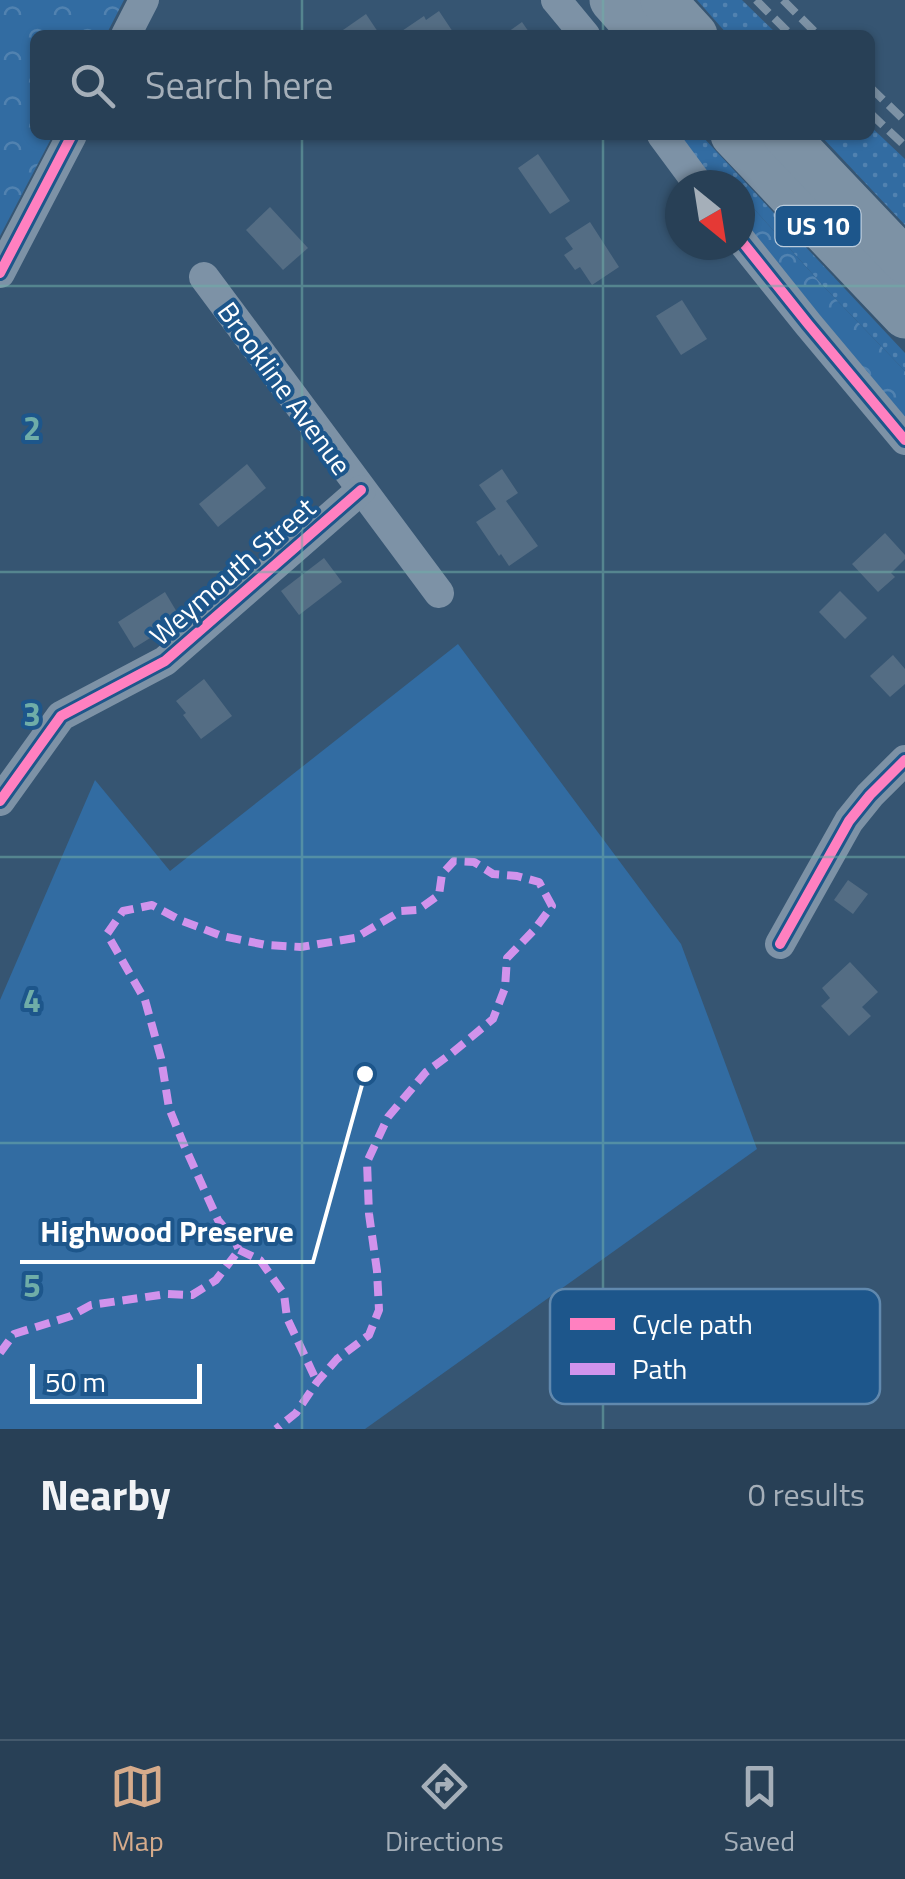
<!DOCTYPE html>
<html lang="en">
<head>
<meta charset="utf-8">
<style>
	:root { --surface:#284056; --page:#30475c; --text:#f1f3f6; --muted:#a5afb9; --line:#44596c; --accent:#d6ab8b }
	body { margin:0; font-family:"Titillium Web",sans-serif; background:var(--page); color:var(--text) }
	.compass { position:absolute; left:665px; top:170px; width:90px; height:90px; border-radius:50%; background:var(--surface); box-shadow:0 2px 8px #0004; rotate:150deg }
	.scale { position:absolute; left:30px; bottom:25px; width:172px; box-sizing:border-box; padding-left:10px; border:5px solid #fff; border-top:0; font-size:28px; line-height:35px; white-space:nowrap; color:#fff; -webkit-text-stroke:8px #1d568b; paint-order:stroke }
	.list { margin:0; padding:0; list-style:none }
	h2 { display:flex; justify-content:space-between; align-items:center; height:130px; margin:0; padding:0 40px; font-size:42px }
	h2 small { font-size:32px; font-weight:400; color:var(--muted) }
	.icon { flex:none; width:55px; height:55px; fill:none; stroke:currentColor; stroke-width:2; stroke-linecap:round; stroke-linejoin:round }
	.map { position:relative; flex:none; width:905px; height:1429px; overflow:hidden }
	.search { position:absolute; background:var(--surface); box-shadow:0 2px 8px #0004; left:30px; right:30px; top:30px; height:110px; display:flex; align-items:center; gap:25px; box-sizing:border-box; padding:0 35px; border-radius:15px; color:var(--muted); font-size:38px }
	.sheet { height:310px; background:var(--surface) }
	nav { display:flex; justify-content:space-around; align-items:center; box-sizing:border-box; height:140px; border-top:2px solid var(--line); background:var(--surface); font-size:28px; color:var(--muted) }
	nav a { display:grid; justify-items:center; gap:5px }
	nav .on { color:var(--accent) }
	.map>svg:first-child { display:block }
</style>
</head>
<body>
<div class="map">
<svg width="905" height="1429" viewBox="0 0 905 1429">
	<defs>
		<pattern id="grass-dots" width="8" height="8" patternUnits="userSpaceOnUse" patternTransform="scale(2.5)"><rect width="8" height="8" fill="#326ca2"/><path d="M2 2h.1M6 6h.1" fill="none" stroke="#5182b0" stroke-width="1.8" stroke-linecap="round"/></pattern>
		<pattern id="forest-crowns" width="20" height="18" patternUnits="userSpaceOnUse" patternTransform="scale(2.5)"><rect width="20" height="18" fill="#326ca2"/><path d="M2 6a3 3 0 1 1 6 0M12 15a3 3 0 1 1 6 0" fill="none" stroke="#5182b0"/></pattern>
	</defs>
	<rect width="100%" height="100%" fill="#365572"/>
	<g fill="url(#grass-dots)">
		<polygon points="697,0 742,0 778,35 728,35"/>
		<polygon points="870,126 905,159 905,225 820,135 870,135"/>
		<polygon points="677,135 701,135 905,353 905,371 826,289 755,210 740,197 740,185 715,185"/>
	</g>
	<g fill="url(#forest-crowns)">
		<polygon points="0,0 124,0 106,35 35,35 35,135 53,135 0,236"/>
		<polygon points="740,197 755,210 826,289 905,371 905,421 817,316 740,218"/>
	</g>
	<polygon fill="#326ca2" points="458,644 681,944 757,1149 365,1429 0,1429 0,1000 95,780 170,871"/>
	<g fill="#546d84">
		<polygon points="439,11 455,35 396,35 424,16 426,20"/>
		<polygon points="366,14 380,35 347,35 343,30"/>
		<polygon points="522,22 531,35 504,35"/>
		<polygon points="538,154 570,201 550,214 518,168"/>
		<polygon points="270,207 308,248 283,270 246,230"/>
		<polygon points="590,222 619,267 592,285 580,267 575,270 564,255 573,249 565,238"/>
		<polygon points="682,300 707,339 681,355 656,316"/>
		<polygon points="247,464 266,488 218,527 199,504"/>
		<polygon points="502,469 518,493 506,501 538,546 509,566 501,554 499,556 476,522 496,509 479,485"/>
		<polygon points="885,533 905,555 905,559 891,573 895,577 878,592 852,564"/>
		<polygon points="324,558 342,582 299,615 281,591"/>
		<polygon points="840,591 867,618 845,639 819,612"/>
		<polygon points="165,592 181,619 134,648 118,622"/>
		<polygon points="893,655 905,669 905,684 890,697 870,676"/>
		<polygon points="204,679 232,716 201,739 183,715 186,713 176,701"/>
		<polygon points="848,880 868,894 853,914 834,900"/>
		<polygon points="850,962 878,992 862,1007 871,1016 849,1036 821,1006 830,998 822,988"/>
	</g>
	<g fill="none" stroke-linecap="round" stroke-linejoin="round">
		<g stroke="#7d92a6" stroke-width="30">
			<polyline points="556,0 585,35"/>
			<polyline points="126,35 144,0"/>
			<polyline points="662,135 699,185"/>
			<polyline points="740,239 808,324 905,440"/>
			<polyline points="0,273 72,135"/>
			<polyline points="204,277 439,593"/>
			<polyline points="0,801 61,716 165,661 361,490"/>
			<polyline points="780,944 849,821 870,795 905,760"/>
		</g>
		<g stroke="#7d92a5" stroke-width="45">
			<polyline points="612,0 643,35"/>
			<polyline points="663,0 695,35"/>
			<polyline points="733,135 905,316"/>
			<polyline points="785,135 905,261"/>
		</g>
		<g stroke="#7d92a5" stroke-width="8" stroke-dasharray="18 8" stroke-linecap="butt">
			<polyline points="756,0 791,35"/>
			<polyline points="783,0 818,35"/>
			<polyline points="870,87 905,121"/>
			<polyline points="870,113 905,146"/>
		</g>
		<g stroke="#d193ec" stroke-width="8" stroke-dasharray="15 8" stroke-linecap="butt">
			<polyline points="239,1250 260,1260 284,1294 287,1318 317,1382"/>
			<polyline points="0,1353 14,1334 71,1316 91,1305 167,1294 192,1295 216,1280 239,1250 234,1239 218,1220 184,1145 169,1108 161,1058 145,1000 107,934 123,911 152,905 180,920 222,936 266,945 301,947 355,938 401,911 418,910 439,895 442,874 454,861 474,862 493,874 517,876 539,882 552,906 535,929 507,958 505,988 493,1019 452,1053 426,1072 388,1117 367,1162 369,1214 377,1271 379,1310 369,1335 337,1359 317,1382 296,1413 276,1429"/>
		</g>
		<g stroke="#1d568b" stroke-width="16">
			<g id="cycleway">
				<polyline points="740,239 808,324 905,440"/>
				<polyline points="0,273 72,135"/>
				<polyline points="0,801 61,716 165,661 361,490"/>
				<polyline points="780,944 849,821 870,795 905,760"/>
			</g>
		</g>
		<use href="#cycleway" stroke="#ff80c0" stroke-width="10"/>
	</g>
	<path fill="none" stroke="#6fada8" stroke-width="2.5" stroke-opacity="0.55" d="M302,0V35M603,0V35M302,135V1429M603,135V1429M0,286H905M0,572H905M0,857H905M0,1143H905"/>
	<g text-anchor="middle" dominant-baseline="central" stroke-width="8" stroke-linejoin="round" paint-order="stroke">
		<rect fill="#1d568b" stroke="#bbccdc" stroke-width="2.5" x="775.5" y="206" width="85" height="40" rx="8"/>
		<g font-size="25" font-weight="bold" fill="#fff">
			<text x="818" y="226">US 10</text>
		</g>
		<g font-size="28" fill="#fff" stroke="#1d568b">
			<text transform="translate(285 388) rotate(54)">Brookline Avenue</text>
			<text transform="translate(232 571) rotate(-41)">Weymouth Street</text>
		</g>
	</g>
	<rect x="550" y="1289" width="330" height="115" rx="15" fill="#1d568b" stroke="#6189ae" stroke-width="2.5"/>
	<rect x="570" y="1318" width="45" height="12" fill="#ff80c0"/>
	<rect x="570" y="1363" width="45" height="12" fill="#d193ec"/>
	<g font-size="28" fill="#fff">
		<text x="632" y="1334">Cycle path</text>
		<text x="632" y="1379">Path</text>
	</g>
	<g font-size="32" text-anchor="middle" font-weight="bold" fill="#6fada8" stroke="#1d568b" stroke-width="8" stroke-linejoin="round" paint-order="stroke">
		<text x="32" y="440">2</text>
		<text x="32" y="726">3</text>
		<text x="32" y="1012">4</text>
		<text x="32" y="1297">5</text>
	</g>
	<path fill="none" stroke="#fff" stroke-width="4" d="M365 1074L313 1262H20"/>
	<circle fill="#fff" stroke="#1d568b" stroke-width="4" cx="365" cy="1074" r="10"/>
	<g font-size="30" text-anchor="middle" font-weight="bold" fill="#fff" stroke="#1d568b" stroke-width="8" stroke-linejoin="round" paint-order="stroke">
		<text x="167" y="1242">Highwood Preserve</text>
	</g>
</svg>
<svg class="compass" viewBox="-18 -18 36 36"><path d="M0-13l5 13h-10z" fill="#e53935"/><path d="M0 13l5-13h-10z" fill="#a5afb9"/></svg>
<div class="scale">50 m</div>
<div class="search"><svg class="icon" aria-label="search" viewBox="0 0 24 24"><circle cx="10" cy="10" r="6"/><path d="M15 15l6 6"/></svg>Search here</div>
</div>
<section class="sheet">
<h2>Nearby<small>0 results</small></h2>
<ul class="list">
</ul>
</section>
<nav>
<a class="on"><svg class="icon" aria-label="map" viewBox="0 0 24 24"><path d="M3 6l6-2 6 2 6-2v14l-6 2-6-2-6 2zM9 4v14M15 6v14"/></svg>Map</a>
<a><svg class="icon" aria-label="directions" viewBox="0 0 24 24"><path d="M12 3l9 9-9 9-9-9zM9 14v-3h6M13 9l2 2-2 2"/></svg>Directions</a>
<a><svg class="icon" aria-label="saved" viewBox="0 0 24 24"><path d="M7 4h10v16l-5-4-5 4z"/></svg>Saved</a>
</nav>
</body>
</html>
